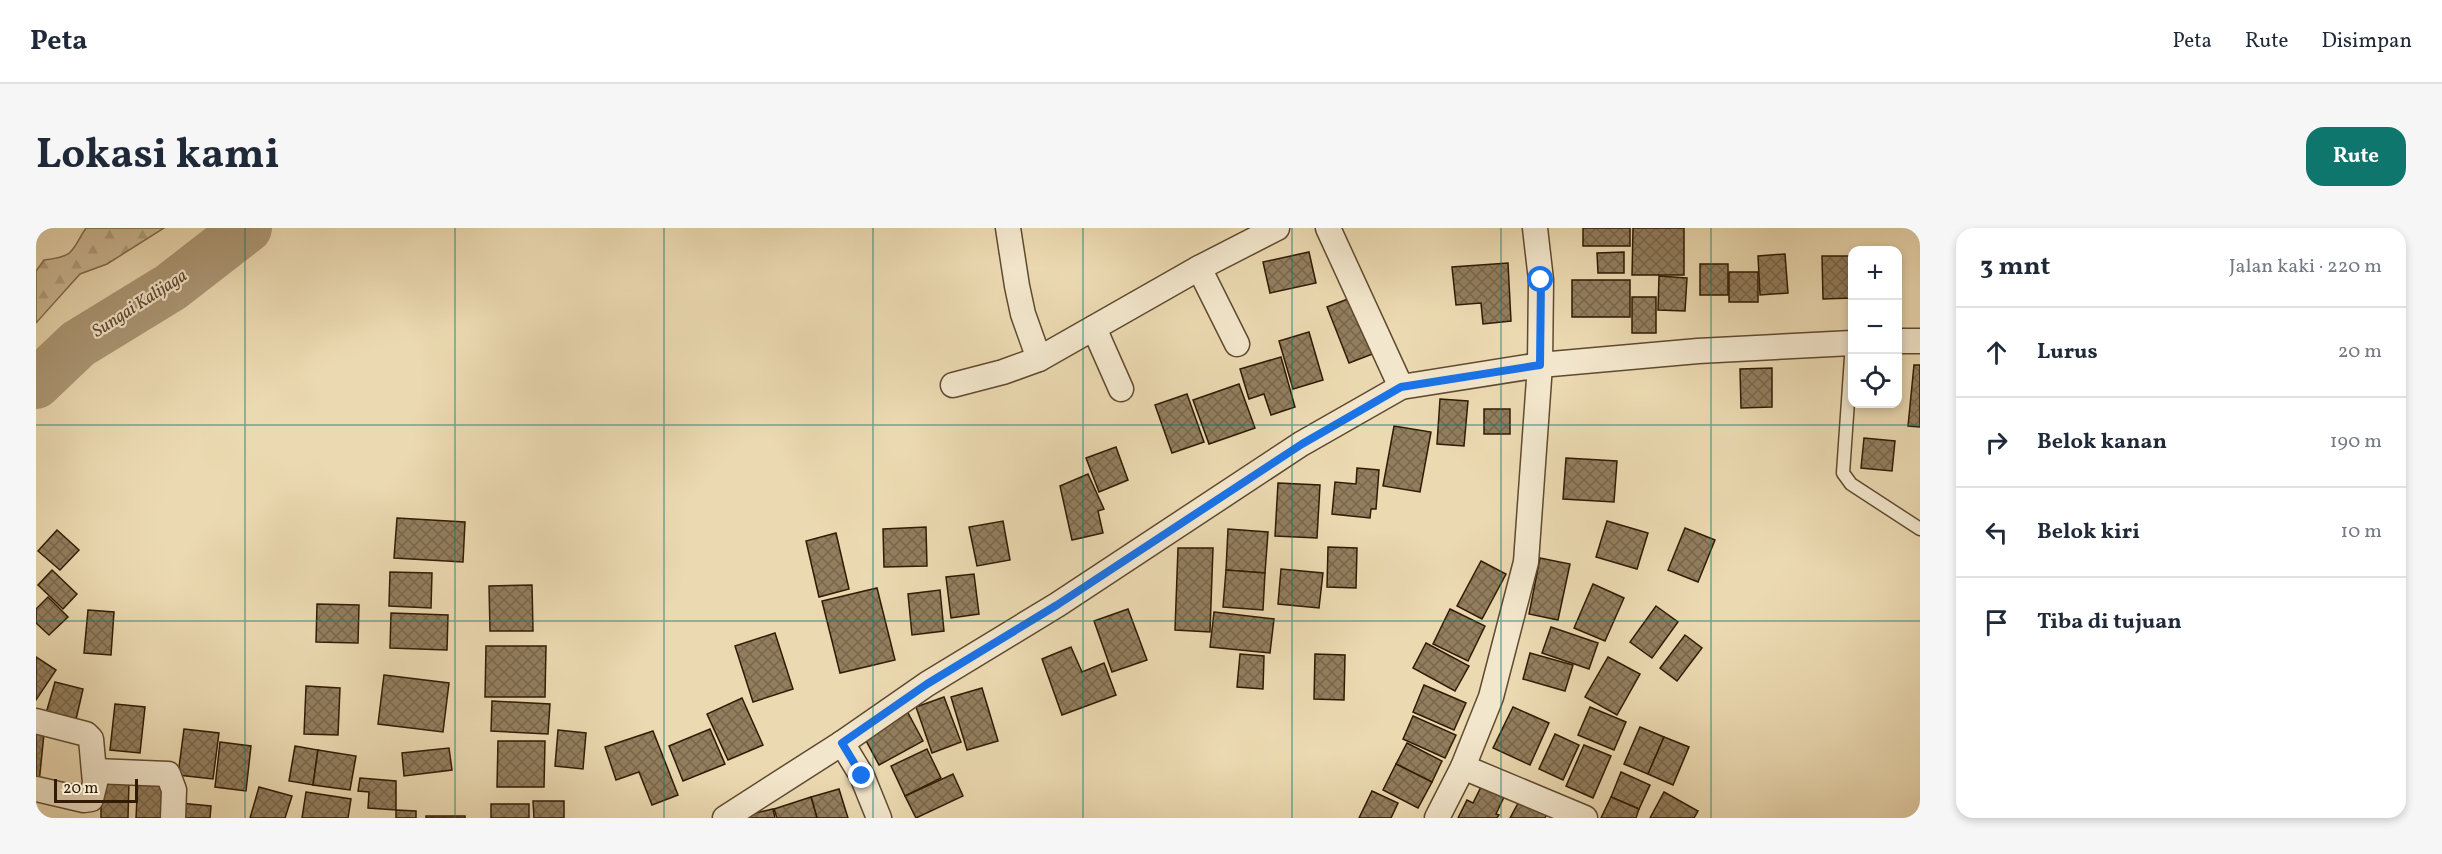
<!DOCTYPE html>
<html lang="id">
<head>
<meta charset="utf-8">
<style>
	:root { --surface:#fff; --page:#f6f6f7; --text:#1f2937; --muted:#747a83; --line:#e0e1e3; --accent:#0f766e }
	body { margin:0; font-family:Vollkorn,serif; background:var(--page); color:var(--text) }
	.controls { position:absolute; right:18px; top:18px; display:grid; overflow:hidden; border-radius:12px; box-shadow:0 3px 9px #0003 }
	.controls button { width:54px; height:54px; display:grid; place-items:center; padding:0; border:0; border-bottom:2px solid var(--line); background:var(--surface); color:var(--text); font:30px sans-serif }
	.scale { position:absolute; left:18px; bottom:15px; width:84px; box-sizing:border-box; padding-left:6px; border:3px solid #321b04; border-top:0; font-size:16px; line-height:21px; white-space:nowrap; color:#321b04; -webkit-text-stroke:4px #f2e6cc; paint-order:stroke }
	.stop { position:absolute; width:18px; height:18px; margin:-14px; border:4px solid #1a73e8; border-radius:50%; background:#fff }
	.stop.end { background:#1a73e8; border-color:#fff; box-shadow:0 2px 6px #0008 }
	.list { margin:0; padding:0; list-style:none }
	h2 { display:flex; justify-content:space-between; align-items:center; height:78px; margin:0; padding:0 24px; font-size:26px }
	h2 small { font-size:20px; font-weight:400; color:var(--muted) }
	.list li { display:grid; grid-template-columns:39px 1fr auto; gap:18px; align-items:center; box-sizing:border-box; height:90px; padding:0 24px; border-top:2px solid var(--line) }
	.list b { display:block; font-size:22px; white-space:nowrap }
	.list em { font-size:20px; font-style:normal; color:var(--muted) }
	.icon { flex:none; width:33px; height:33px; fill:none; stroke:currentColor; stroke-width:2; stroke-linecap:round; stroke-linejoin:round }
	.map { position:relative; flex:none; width:1884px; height:590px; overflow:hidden; border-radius:18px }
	header { display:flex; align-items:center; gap:36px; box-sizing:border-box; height:84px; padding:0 30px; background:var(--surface); border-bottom:2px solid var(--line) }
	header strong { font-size:28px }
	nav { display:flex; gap:33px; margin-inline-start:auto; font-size:21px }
	.intro { display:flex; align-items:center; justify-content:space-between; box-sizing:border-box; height:144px; padding:0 36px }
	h1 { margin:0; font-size:42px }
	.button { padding:15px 27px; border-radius:18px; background:var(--accent); color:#fff; font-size:21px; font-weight:700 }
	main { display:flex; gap:36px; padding:0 36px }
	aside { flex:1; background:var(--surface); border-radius:18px; box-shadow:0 3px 9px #0003 }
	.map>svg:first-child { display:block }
</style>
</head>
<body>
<header>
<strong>Peta</strong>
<nav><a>Peta</a><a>Rute</a><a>Disimpan</a></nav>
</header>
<div class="intro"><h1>Lokasi kami</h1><a class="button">Rute</a></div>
<main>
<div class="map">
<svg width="1884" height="590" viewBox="0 0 1884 590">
	<defs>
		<pattern id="forest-firs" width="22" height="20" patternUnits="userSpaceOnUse" patternTransform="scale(1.5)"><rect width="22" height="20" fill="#ccb994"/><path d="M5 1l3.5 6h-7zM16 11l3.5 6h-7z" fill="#b09e7e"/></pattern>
		<pattern id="building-cross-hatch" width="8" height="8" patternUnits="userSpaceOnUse" patternTransform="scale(1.5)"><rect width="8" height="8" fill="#927e5e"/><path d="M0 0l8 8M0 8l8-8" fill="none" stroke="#78664b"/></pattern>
	</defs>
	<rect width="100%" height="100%" fill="#ebd9b1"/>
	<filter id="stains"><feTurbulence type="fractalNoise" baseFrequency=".00333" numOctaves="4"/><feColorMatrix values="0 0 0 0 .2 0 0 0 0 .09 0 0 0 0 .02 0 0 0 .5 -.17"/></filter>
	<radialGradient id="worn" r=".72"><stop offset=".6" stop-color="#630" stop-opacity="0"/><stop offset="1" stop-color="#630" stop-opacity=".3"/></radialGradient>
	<path fill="url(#forest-firs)" stroke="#7f6a4c" stroke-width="1.5" d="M50,0H128L71,36L44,46L0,95V43L8,32C40,28 34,24 50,0Z"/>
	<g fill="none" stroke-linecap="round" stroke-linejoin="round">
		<polyline stroke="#ac9876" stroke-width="50" points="0,156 42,116 135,59 211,0"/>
	</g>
	<g fill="url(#building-cross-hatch)" stroke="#321b04" stroke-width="1.5">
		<rect x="1547" y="0" width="47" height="18"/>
		<polygon points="1597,0 1648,0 1648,47 1596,47"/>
		<polygon points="1273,24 1280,55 1234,65 1227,34"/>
		<polygon points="1588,24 1588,45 1562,45 1561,25"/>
		<polygon points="1749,26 1752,65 1724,67 1722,28"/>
		<polygon points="1786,28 1816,28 1816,70 1787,71"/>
		<polygon points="1472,35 1475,93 1447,96 1445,75 1420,77 1416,39"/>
		<rect x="1664" y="36" width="28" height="31"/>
		<rect x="1693" y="44" width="29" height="30"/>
		<polygon points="1623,48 1651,50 1649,83 1622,82"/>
		<rect x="1536" y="52" width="58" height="37"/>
		<polygon points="1317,69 1339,125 1313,135 1291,79"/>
		<rect x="1596" y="69" width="24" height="36"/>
		<polygon points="1273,104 1287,152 1257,161 1243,113"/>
		<polygon points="1245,129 1259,179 1235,187 1228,166 1213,171 1204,141"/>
		<polygon points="1878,137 1884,137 1884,199 1872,198"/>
		<polygon points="1736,140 1736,179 1705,180 1704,141"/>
		<polygon points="1203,156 1219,200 1173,216 1157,172"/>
		<polygon points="1151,166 1168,214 1136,225 1119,177"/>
		<polygon points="1404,171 1432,173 1428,218 1401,216"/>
		<rect x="1448" y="181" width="26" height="25"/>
		<polygon points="1358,198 1395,204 1384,264 1347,258"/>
		<polygon points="1828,210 1859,213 1856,243 1825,240"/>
		<polygon points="1080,219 1092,252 1063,264 1050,230"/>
		<polygon points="1530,230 1581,233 1578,274 1527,271"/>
		<polygon points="1321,240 1343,242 1340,281 1335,281 1334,290 1296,286 1299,254 1320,256"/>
		<polygon points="1052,246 1068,281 1062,283 1067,305 1036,312 1024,258"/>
		<polygon points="1242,255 1284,257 1281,310 1239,308"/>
		<polygon points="361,290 429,294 427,334 358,330"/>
		<polygon points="967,293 974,332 941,338 933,299"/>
		<polygon points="1571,293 1612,305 1601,341 1560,329"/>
		<polygon points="890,299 891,338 848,339 847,301"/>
		<polygon points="1649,300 1679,312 1662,354 1632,342"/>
		<polygon points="1192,301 1232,304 1229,345 1190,342"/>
		<polygon points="21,302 43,322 24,342 2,323"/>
		<polygon points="800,305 813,361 783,369 770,313"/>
		<polygon points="1292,319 1321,320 1320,360 1291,359"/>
		<polygon points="1142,320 1177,320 1174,404 1139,402"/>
		<polygon points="1504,330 1534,336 1522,392 1493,386"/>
		<polygon points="1445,333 1470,346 1446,391 1421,378"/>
		<polygon points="1245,341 1287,345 1283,380 1242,376"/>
		<polygon points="16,342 41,366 27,381 2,357"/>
		<polygon points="1190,342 1229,345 1227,382 1187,379"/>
		<polygon points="354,344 396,345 395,380 353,378"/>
		<polygon points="938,346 943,386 915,390 910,349"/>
		<polygon points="1557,356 1588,370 1569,413 1538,400"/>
		<polygon points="496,357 497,403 454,403 453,358"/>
		<polygon points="841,360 859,432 804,445 786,373"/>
		<polygon points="904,362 908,403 876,407 872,366"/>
		<polygon points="12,369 32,389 13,407 0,395 0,381"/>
		<polygon points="281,376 323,377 322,415 280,414"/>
		<polygon points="1620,378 1642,394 1616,430 1594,414"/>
		<polygon points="1092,381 1111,432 1076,444 1058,393"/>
		<polygon points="1414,381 1449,398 1432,433 1397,416"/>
		<polygon points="52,382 78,384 75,427 48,425"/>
		<polygon points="1178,384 1238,391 1234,425 1174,419"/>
		<polygon points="355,385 412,387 411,422 354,420"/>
		<polygon points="1515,399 1562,415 1553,441 1506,425"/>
		<polygon points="739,405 757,461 717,474 699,418"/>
		<polygon points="1649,407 1666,420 1641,453 1624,440"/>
		<polygon points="1390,415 1433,438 1419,463 1377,440"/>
		<polygon points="450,418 510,418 509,469 449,469"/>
		<polygon points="1035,419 1046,444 1068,435 1080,467 1026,487 1006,431"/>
		<polygon points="1494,425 1537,437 1529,463 1487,451"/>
		<polygon points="1204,426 1228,428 1227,461 1201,459"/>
		<polygon points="1279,426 1309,427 1308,472 1278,471"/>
		<polygon points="0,429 20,442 0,472"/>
		<polygon points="1572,429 1604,446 1581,487 1549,469"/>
		<polygon points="348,447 413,455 407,504 342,496"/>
		<polygon points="19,454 47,461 39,496 9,489"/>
		<polygon points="1388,457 1430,475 1418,502 1377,484"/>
		<polygon points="270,458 304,460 302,507 268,506"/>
		<polygon points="946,460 962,513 931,522 915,469"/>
		<polygon points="908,469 925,514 896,525 880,479"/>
		<polygon points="706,470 727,517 692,532 671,486"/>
		<polygon points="456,473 514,476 512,506 455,503"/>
		<polygon points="79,476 109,479 104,525 74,522"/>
		<polygon points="1477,479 1513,495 1494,537 1457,520"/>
		<polygon points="1554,479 1590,494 1578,522 1542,507"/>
		<polygon points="871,483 887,513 843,537 827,507"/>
		<polygon points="1377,488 1420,507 1409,530 1367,511"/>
		<polygon points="1604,499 1628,509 1612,546 1588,536"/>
		<polygon points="148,501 183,505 177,551 142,547"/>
		<polygon points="674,501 689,536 647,553 633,518"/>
		<polygon points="522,502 550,505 547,541 519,538"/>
		<polygon points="617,503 642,567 616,577 603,544 580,552 569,519"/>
		<polygon points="0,505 8,506 3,555 0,554"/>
		<polygon points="1519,506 1543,517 1527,552 1503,541"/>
		<polygon points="1628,509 1653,519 1637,557 1612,546"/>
		<polygon points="462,513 509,513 508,559 461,559"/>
		<polygon points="184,514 215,518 210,563 179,559"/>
		<polygon points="1371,515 1406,533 1396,554 1360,536"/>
		<polygon points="1548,517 1575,528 1557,570 1530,558"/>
		<polygon points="259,518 282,522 277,557 253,553"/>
		<polygon points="413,520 416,542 368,548 366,525"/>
		<polygon points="891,521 905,550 869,568 855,538"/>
		<polygon points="282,522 320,528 314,562 277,557"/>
		<polygon points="1360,536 1396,554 1382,580 1347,562"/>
		<polygon points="1585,544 1614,557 1603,581 1575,569"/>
		<polygon points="917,546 927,568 880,590 869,568"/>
		<polygon points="102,549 128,550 126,590 100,590"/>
		<polygon points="324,550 360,553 360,582 332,580 333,564 322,563"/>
		<polygon points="65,552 93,553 92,590 65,590"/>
		<polygon points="1447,555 1470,565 1460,586 1463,587 1461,590 1422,590 1431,572 1437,575"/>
		<polygon points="223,559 256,568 249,590 214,590"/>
		<polygon points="803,561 812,590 781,590 775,569"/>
		<polygon points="1336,563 1362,575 1355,590 1323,590"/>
		<polygon points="270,564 315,571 312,590 266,590"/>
		<polygon points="1628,564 1662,583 1658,590 1614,590"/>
		<polygon points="1486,568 1513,582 1509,590 1474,590"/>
		<polygon points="775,569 781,590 741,590 738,581"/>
		<polygon points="1575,569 1603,581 1600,590 1565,590"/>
		<polygon points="497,573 528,573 528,590 498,590"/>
		<polygon points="143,575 175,578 174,590 142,590"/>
		<rect x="455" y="576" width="38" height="14"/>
		<polygon points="737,581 739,590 711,590 710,587"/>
		<polygon points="360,582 380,583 380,590 360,590"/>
		<rect x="390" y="588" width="39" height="2"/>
	</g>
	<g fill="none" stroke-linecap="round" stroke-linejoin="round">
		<g stroke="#604a2f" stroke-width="15">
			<polyline id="service" points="1816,115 1807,245 1815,256 1884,301"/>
		</g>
		<g stroke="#604a2f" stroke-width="27">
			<g id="minor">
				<polyline points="972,0 981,58 987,86 1003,131 1163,40 1241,0"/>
				<polyline points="1292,0 1365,159"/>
				<polyline points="1163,40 1201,116"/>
				<polyline points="1058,100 1085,161"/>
				<polyline points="1862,113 1884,113"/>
				<polyline points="917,157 967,144 1003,131"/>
				<polyline points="0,493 50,506 55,511 59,555 55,571 48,572 0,561"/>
				<polyline points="806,515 826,548 843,590"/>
				<polyline points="1427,539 1549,590"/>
				<polyline points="59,543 132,546 138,562 137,590"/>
				<polyline points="689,590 806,515 891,456 1021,377 1265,216 1365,159 1504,137 1662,123 1816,115"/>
				<polyline points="1401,590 1427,539 1455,469 1490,334 1504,137 1505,52 1499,0"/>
			</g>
		</g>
		<use href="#service" stroke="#f2e6cc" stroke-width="12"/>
		<use href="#minor" stroke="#f2e6cc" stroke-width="24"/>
	</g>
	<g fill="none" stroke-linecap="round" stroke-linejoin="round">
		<polyline stroke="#1a73e8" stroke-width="8" points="826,548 806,515 891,456 1021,377 1266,216 1365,159 1504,137 1505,52"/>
	</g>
	<path fill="none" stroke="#0f766e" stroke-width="1.5" stroke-opacity="0.55" d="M209,0V590M419,0V590M628,0V590M837,0V590M1047,0V590M1256,0V590M1465,0V590M1675,0V590M0,197H1884M0,393H1884"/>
	<g text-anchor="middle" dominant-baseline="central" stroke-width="4.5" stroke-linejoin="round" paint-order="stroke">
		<g font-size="18" font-style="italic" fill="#5d472c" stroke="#f2e6cc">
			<text transform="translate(104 76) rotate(-33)">Sungai Kalijaga</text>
		</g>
	</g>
	<rect width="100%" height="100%" filter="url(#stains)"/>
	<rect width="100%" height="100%" fill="url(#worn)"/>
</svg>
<div class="controls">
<button>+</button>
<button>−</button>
<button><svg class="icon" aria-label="locate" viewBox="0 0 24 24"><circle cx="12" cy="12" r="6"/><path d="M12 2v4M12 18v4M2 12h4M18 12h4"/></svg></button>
</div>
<div class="scale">20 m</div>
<div class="stop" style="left:1505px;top:52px"></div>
<div class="stop end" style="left:826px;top:548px"></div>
</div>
<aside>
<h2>3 mnt<small>Jalan kaki · 220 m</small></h2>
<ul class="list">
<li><svg class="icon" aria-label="ahead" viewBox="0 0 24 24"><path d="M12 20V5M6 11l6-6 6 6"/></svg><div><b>Lurus</b></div><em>20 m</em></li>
<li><svg class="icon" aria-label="right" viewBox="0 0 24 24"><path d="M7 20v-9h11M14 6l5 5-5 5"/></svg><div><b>Belok kanan</b></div><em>190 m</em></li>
<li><svg class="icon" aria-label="left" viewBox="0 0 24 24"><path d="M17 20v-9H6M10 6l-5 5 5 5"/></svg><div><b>Belok kiri</b></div><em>10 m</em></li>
<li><svg class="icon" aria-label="arrive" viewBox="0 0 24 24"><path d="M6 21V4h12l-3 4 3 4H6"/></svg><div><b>Tiba di tujuan</b></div></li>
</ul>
</aside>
</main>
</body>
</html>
